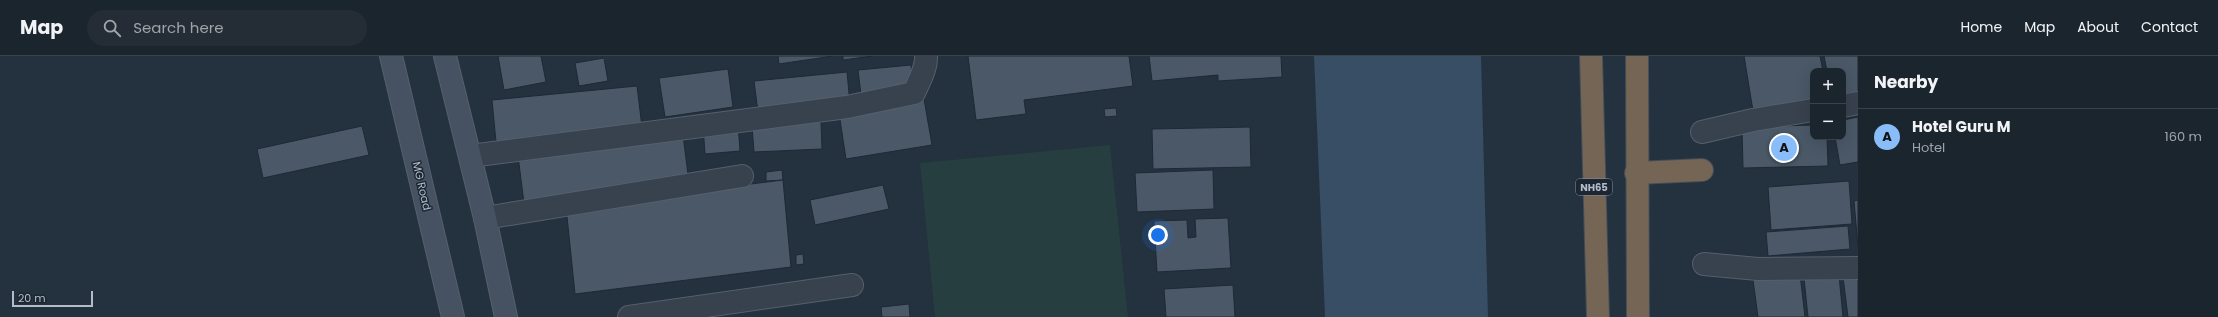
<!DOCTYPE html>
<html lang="en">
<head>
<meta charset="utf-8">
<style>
	:root { --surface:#1b252e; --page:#242d36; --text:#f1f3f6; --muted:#a0a5aa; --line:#39424a; --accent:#89bdf9 }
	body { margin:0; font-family:Poppins,sans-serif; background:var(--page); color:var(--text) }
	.controls { position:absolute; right:12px; top:12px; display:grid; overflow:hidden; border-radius:8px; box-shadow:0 4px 16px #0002 }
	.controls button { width:36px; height:36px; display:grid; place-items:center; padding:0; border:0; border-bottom:1px solid var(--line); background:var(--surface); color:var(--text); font:20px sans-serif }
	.scale { position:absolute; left:12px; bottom:10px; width:81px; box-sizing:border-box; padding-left:4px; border:2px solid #b3bdc9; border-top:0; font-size:11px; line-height:14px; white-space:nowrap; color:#b3bdc9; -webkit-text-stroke:3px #1d2733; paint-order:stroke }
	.you { position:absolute; left:1158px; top:179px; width:14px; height:14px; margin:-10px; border:3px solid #fff; border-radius:50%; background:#1a73e8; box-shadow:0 0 0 6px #1a73e833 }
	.badge { display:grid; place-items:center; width:26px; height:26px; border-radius:50%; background:var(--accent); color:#111; font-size:13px; font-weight:700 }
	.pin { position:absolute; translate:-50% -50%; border:2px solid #fff; box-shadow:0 1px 4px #0006 }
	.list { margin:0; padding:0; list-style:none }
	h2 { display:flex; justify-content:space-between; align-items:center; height:52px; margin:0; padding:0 16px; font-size:17px }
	h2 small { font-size:13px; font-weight:400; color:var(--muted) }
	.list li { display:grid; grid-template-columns:26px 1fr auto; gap:12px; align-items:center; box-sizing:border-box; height:56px; padding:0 16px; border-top:1px solid var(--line) }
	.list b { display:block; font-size:15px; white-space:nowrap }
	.list p { margin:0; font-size:13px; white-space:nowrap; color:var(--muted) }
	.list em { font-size:13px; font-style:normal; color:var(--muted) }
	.icon { flex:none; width:22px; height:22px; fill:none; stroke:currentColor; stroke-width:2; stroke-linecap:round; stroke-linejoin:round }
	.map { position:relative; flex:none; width:1858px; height:261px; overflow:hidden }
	header { display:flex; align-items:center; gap:24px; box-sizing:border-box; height:56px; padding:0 20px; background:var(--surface); border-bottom:1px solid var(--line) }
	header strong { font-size:19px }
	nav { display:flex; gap:22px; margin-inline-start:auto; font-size:14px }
	.search { width:280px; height:36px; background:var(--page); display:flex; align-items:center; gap:10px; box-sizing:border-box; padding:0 14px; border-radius:22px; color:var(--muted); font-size:15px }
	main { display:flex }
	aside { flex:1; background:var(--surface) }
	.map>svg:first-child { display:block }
</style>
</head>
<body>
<header>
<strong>Map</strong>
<div class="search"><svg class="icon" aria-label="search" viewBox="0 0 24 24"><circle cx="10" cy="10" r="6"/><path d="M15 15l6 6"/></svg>Search here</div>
<nav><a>Home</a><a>Map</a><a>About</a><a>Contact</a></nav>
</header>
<main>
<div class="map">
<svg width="1858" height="261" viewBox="0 0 1858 261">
	<rect width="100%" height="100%" fill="#24313e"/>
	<polygon fill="#263e3f" points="1110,89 1128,261 935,261 920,107"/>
	<polygon fill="#374e65" points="1314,0 1481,0 1488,261 1325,261"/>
	<g fill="#4a5867" stroke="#1f2935">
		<polygon points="498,0 541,0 546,26 504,34"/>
		<polygon points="778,0 833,0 779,8"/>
		<polygon points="843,0 873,0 843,4"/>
		<polygon points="968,0 1129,0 1133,30 1024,44 1026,58 976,64"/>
		<polygon points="1149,0 1281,0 1282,21 1218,25 1218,19 1152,25"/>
		<polygon points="1744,0 1820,0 1823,15 1813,15 1813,45 1753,55"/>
		<polygon points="1824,0 1858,0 1858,42 1843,45 1843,15 1827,15"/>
		<polygon points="604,2 608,25 579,30 575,7"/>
		<polygon points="911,9 913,32 861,39 858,14"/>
		<polygon points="728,13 733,51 665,61 659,22"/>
		<polygon points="847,16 850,48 758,56 754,25"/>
		<polygon points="637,30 642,71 496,86 492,44"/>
		<polygon points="924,43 932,89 846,103 839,57"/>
		<polygon points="1116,52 1117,60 1105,61 1104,53"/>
		<polygon points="1858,61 1858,106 1840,109 1835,81 1843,81 1843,64"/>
		<polygon points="821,66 822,93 754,96 752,70"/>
		<polygon points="738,67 740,95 705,98 703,70"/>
		<polygon points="1813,69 1813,81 1827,81 1828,110 1743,112 1742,71"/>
		<polygon points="362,70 369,99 263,122 257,93"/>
		<polygon points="1250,71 1251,111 1153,113 1152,73"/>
		<polygon points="683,79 689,126 524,147 518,100"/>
		<polygon points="782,114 783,124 766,125 766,116"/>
		<polygon points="1213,114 1214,153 1137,156 1135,117"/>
		<polygon points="783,124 791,211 575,238 566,151"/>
		<polygon points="1849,125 1852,168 1771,174 1768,131"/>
		<polygon points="883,129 889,153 815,169 810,144"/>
		<polygon points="1858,144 1858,191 1854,145"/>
		<polygon points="1228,162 1231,212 1157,216 1154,165 1187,164 1188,182 1196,181 1195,163"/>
		<polygon points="1848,170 1850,193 1768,200 1766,176"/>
		<polygon points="803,198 804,208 796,209 796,199"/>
		<polygon points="1800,218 1805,261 1758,261 1753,224"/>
		<polygon points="1839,219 1843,261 1808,261 1804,222"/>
		<polygon points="1858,219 1858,261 1848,261 1843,221"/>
		<polygon points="1233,229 1235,261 1166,261 1164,233"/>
		<polygon points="909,248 910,261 882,261 881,251"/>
	</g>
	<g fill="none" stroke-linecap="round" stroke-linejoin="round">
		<g stroke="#56606c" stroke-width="24">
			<g id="street">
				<polyline points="1843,50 1858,47"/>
				<polyline points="1702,76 1753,64 1813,54"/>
				<path d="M470,100L847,51L914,37C919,25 927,12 926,0"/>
				<polyline points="485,162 742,120"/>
				<polyline points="1704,208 1758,213 1858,212"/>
				<polyline points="629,261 852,229"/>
			</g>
		</g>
		<g stroke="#56606c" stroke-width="24">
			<g id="secondary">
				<polyline points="391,0 453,261"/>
				<polyline points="445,0 485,162 506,261"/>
			</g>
		</g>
		<g stroke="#434d59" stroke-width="24">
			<g id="highway">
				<polyline points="1591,0 1598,261"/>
				<polyline points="1637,0 1638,261"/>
				<polyline points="1636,117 1702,114"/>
			</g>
		</g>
		<use href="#street" stroke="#38424e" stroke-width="22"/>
		<use href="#secondary" stroke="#465261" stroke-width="22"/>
		<use href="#highway" stroke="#746554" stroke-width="22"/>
	</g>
	<g text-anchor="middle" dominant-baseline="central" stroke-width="3" stroke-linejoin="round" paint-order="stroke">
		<rect fill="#1d2733" stroke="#86909c" stroke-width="1" x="1576" y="123" width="36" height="16" rx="3"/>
		<g font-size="10" font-weight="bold" fill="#b3bdc9">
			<text x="1594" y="131">NH65</text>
		</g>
		<g font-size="11" fill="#b3bdc9" stroke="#1d2733">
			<text transform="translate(422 130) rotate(77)">MG Road</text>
		</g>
	</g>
</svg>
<div class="controls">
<button>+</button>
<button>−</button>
</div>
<div class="scale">20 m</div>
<div class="you"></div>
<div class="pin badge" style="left:1784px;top:92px">A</div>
</div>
<aside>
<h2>Nearby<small></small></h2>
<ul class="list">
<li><span class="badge">A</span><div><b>Hotel Guru M</b><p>Hotel</p></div><em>160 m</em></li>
</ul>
</aside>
</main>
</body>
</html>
